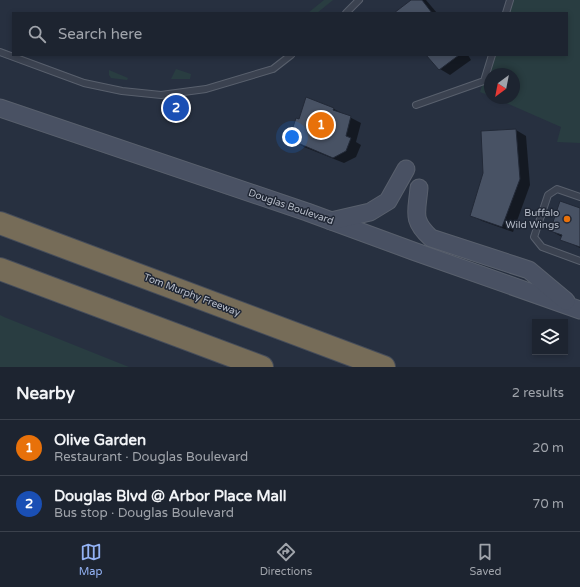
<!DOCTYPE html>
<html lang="en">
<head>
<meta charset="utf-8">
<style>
	:root { --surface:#1d2430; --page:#252c38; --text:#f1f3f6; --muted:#a0a4ab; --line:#3b414c; --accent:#93b2f4 }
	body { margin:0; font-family:"Varela Round",sans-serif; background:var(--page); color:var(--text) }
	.controls { position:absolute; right:12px; bottom:12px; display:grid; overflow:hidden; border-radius:0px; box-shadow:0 2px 6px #0003 }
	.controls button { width:36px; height:36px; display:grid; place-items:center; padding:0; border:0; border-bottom:1px solid var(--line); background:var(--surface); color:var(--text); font:20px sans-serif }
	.compass { position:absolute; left:484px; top:68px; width:36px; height:36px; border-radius:50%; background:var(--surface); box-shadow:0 2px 6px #0003; rotate:212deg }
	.you { position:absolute; left:292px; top:137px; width:14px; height:14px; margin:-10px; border:3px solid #fff; border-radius:50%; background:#1a73e8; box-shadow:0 0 0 6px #1a73e833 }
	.badge { display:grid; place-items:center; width:26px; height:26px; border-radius:50%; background:var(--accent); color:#fff; font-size:13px; font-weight:700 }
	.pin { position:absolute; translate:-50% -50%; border:2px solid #fff; box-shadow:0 1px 4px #0006 }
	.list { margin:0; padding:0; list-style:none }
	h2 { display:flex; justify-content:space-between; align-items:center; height:52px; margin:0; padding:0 16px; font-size:17px }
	h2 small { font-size:13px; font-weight:400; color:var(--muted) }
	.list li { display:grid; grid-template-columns:26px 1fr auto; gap:12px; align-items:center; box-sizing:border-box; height:56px; padding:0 16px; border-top:1px solid var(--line) }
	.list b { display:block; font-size:15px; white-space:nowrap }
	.list p { margin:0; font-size:13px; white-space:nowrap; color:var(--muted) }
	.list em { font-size:13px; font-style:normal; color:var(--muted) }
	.icon { flex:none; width:22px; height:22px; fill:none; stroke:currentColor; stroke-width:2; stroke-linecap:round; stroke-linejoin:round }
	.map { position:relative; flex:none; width:580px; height:367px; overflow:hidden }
	.search { position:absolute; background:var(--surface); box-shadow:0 2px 6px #0003; left:12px; right:12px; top:12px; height:44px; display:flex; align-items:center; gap:10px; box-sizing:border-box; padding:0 14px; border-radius:0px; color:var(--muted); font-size:15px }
	.sheet { height:164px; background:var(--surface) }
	nav { display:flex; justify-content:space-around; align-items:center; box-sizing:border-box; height:56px; border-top:1px solid var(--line); background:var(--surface); font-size:11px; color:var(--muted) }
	nav a { display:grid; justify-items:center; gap:2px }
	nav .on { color:var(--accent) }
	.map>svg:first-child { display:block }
</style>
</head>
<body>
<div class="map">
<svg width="580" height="367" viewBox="0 0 580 367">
	<rect width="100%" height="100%" fill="#273040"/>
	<g fill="#293d41">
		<polygon points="324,0 333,0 317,13 308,13"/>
		<polygon points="510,0 580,0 580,143 557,142 561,127 495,98 514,98 514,74 490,74 490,96 480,92 492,55 567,55 567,13 506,13"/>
		<polygon points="176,69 191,74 190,79 171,79"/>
		<polygon points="109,70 128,78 127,80 111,78 109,75"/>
		<polygon points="0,315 4,317 129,367 0,367"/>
	</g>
	<g fill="#0007">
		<polygon points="412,0 426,0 437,13 396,13"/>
		<polygon points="428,55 468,55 471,60 450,75 440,69"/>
		<polygon points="307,99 334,109 361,123 356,142 361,145 356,157 344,163 304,147 294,141"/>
		<polygon points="516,130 526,136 530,185 513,232 482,221 471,215"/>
		<polygon points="580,209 580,248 562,239 562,237 551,231"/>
	</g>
	<g fill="#485264" stroke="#222937">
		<polygon points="411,0 422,0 432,13 394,13"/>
		<polygon points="426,55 459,55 439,70"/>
		<polygon points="306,97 334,108 333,110 351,116 346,136 351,138 346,151 333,158 293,141 296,132 292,130 296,118 299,119"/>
		<polygon points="516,129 520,179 502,227 470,216 483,173 481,131"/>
		<polygon points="560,201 580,208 580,247 560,240 562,235 550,231"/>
	</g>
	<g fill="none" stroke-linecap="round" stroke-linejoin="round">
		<g stroke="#59606d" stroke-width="8">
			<g id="lane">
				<polyline points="346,13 359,0"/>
				<polyline points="506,13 510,0"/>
				<polyline points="0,52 84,83 122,91 161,95 206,89 273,69 291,55"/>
				<polyline points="416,105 484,81 492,55"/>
				<polyline points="580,197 557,189 548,195 534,237 542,247 580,261"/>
			</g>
		</g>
		<g stroke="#59606d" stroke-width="19">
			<g id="secondary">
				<polyline points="0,108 307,212 413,251 580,310"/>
				<path d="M419,188C417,212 411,220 431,238L529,270L566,301"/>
				<polyline points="331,221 370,212 388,201 406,169"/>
			</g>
		</g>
		<g stroke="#464d5a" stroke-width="24">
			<g id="highway">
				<polyline points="0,223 384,367"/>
				<polyline points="0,269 262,367"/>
			</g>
		</g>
		<use href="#lane" stroke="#3b4250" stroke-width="6"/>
		<use href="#secondary" stroke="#495163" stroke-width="17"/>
		<use href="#highway" stroke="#766c58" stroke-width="22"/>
	</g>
	<circle fill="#e8710a" stroke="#202735" stroke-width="1.5" cx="567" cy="219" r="4"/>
	<g text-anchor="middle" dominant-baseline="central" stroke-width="3" stroke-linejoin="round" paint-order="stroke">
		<g font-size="10" fill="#b8beca" stroke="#202735">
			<text transform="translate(291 207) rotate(19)">Douglas Boulevard</text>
			<text transform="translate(192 295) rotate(21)">Tom Murphy Freeway</text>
		</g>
		<g font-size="10" fill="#b8beca" stroke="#202735" text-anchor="end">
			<text x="559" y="213">Buffalo<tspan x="559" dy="12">Wild Wings</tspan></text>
		</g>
	</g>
</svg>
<div class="controls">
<button><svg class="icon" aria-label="layers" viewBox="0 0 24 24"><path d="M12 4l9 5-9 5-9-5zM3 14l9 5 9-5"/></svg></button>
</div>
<svg class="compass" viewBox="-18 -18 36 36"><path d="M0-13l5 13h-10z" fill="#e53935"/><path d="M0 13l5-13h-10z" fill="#a0a4ab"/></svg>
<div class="you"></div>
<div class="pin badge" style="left:321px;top:125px;background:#e8710a">1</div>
<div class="pin badge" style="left:176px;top:108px;background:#1a4fb4">2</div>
<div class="search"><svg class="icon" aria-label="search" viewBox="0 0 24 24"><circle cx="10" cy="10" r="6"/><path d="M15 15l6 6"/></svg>Search here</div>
</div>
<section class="sheet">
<h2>Nearby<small>2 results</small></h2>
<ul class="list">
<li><span class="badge" style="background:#e8710a">1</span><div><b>Olive Garden</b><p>Restaurant · Douglas Boulevard</p></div><em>20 m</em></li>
<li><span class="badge" style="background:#1a4fb4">2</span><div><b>Douglas Blvd @ Arbor Place Mall</b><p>Bus stop · Douglas Boulevard</p></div><em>70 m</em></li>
</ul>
</section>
<nav>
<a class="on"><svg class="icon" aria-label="map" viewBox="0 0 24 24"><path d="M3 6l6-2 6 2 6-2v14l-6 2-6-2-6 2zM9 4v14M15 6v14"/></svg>Map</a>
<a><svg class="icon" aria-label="directions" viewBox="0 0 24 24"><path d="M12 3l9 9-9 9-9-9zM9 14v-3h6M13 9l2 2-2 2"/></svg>Directions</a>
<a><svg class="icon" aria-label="saved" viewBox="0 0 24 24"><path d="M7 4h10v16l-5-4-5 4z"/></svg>Saved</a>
</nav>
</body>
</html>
